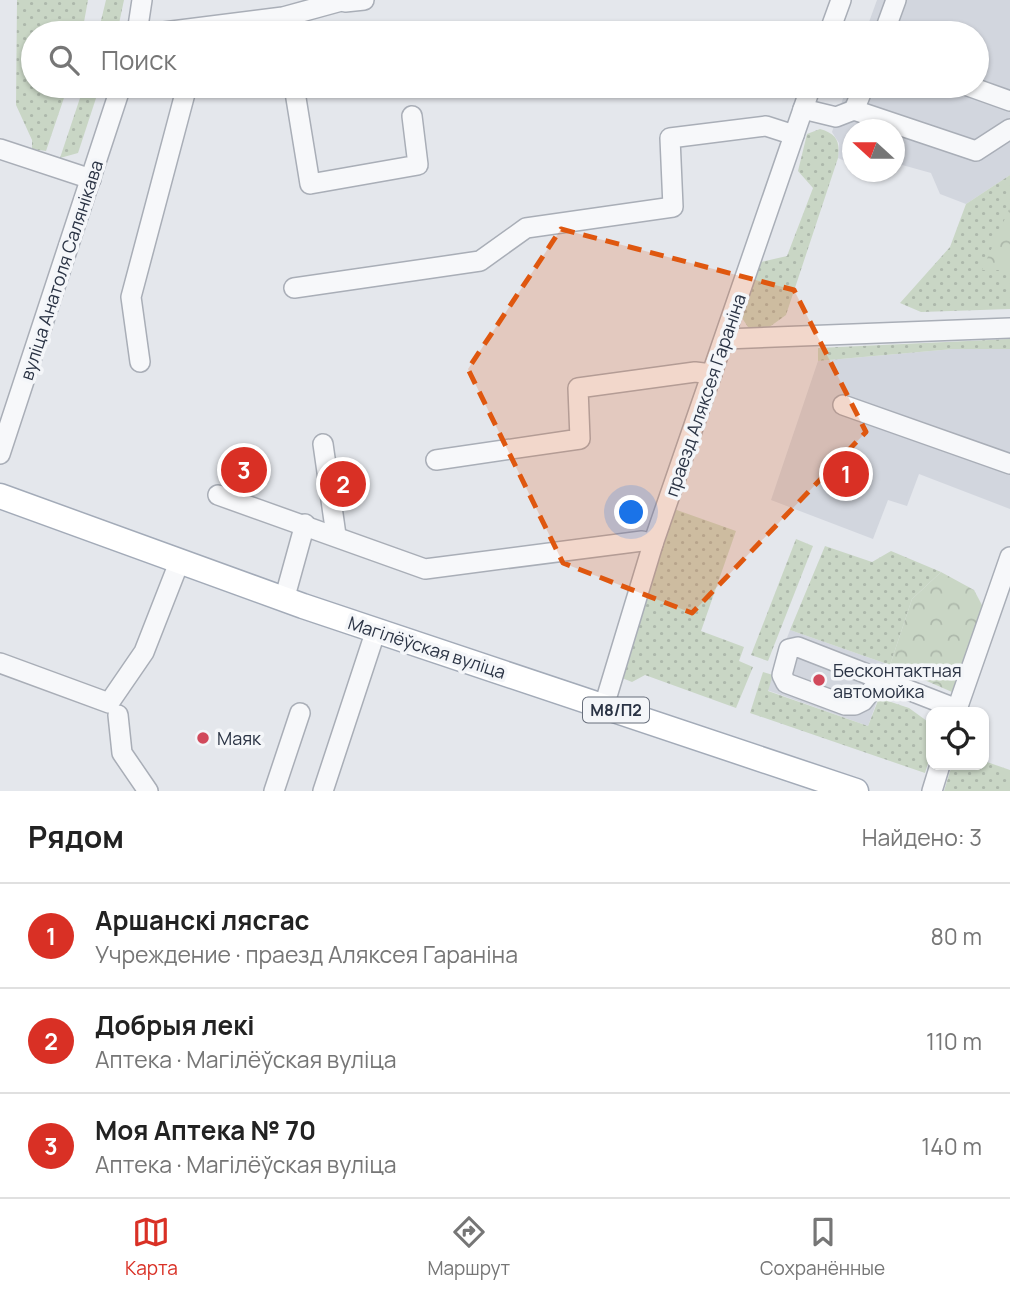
<!DOCTYPE html>
<html lang="ru">
<head>
<meta charset="utf-8">
<style>
	:root { --surface:#fff; --page:#f6f6f6; --text:#222; --muted:#767676; --line:#e0e0e0; --accent:#d93025 }
	body { margin:0; font-family:Manrope,sans-serif; background:var(--page); color:var(--text) }
	.controls { position:absolute; right:21px; bottom:21px; display:grid; overflow:hidden; border-radius:14px; box-shadow:0 2px 5px #0004 }
	.controls button { width:63px; height:63px; display:grid; place-items:center; padding:0; border:0; border-bottom:2px solid var(--line); background:var(--surface); color:var(--text); font:35px sans-serif }
	.compass { position:absolute; left:842px; top:119px; width:63px; height:63px; border-radius:50%; background:var(--surface); box-shadow:0 2px 5px #0004; rotate:291deg }
	.you { position:absolute; left:632px; top:513px; width:24px; height:24px; margin:-18px; border:5px solid #fff; border-radius:50%; background:#1a73e8; box-shadow:0 0 0 10px #1a73e833 }
	.badge { display:grid; place-items:center; width:46px; height:46px; border-radius:50%; background:var(--accent); color:#fff; font-size:23px; font-weight:700 }
	.pin { position:absolute; translate:-50% -50%; border:4px solid #fff; box-shadow:0 2px 7px #0006 }
	.list { margin:0; padding:0; list-style:none }
	h2 { display:flex; justify-content:space-between; align-items:center; height:91px; margin:0; padding:0 28px; font-size:30px }
	h2 small { font-size:23px; font-weight:400; color:var(--muted) }
	.list li { display:grid; grid-template-columns:46px 1fr auto; gap:21px; align-items:center; box-sizing:border-box; height:105px; padding:0 28px; border-top:2px solid var(--line) }
	.list b { display:block; font-size:26px; white-space:nowrap }
	.list p { margin:0; font-size:23px; white-space:nowrap; color:var(--muted) }
	.list em { font-size:23px; font-style:normal; color:var(--muted) }
	.icon { flex:none; width:38px; height:38px; fill:none; stroke:currentColor; stroke-width:2; stroke-linecap:round; stroke-linejoin:round }
	.map { position:relative; flex:none; width:1010px; height:791px; overflow:hidden }
	.search { position:absolute; background:var(--surface); box-shadow:0 2px 5px #0004; left:21px; right:21px; top:21px; height:77px; display:flex; align-items:center; gap:18px; box-sizing:border-box; padding:0 24px; border-radius:38px; color:var(--muted); font-size:26px }
	.sheet { height:406px; background:var(--surface) }
	nav { display:flex; justify-content:space-around; align-items:center; box-sizing:border-box; height:98px; border-top:2px solid var(--line); background:var(--surface); font-size:19px; color:var(--muted) }
	nav a { display:grid; justify-items:center; gap:4px }
	nav .on { color:var(--accent) }
	.map>svg:first-child { display:block }
</style>
</head>
<body>
<div class="map">
<svg width="1010" height="791" viewBox="0 0 1010 791">
	<defs>
		<pattern id="grass-dots" width="8" height="8" patternUnits="userSpaceOnUse" patternTransform="scale(1.75)"><rect width="8" height="8" fill="#c9d6c5"/><path d="M2 2h.1M6 6h.1" fill="none" stroke="#adb8ab" stroke-width="1.8" stroke-linecap="round"/></pattern>
		<pattern id="forest-crowns" width="20" height="18" patternUnits="userSpaceOnUse" patternTransform="scale(1.75)"><rect width="20" height="18" fill="#c9d6c5"/><path d="M2 6a3 3 0 1 1 6 0M12 15a3 3 0 1 1 6 0" fill="none" stroke="#adb8ab"/></pattern>
	</defs>
	<rect width="100%" height="100%" fill="#e4e7ec"/>
	<g fill="#d2d6de">
		<polygon points="877,0 1010,0 1010,175 966,204 940,194 931,173 895,163 894,130 852,130 852,164 838,158 839,143 832,132 847,86 977,86 977,33 865,33"/>
		<polygon points="953,349 1010,349 1010,509 919,474 907,506 888,500 873,539 771,500 818,361"/>
		<polygon points="790,630 890,665 868,726 767,690"/>
	</g>
	<g fill="url(#grass-dots)">
		<polygon points="17,0 88,0 82,33 33,33 33,86 68,86 46,151 32,149 32,140 16,105"/>
		<polygon points="106,0 124,0 117,33 98,33"/>
		<polygon points="84,86 100,86 78,153 60,158"/>
		<path d="M820,129C837,134 840,141 838,158L786,315L768,328L748,327L742,318L761,262L787,256L813,188L798,171L807,134Z"/>
		<polygon points="1010,175 1010,309 921,312 900,303 950,247 966,204"/>
		<polygon points="1010,339 1010,349 953,349 818,361 818,348"/>
		<polygon points="674,509 736,531 701,631 744,647 739,661 753,667 736,708 645,675 632,682 622,678"/>
		<polygon points="796,539 813,546 768,661 751,655"/>
		<polygon points="825,546 872,562 891,551 941,572 912,599 890,665 790,630"/>
		<polygon points="763,672 773,675 768,691 868,726 879,698 909,708 931,724 931,754 925,773 750,713"/>
		<polygon points="984,761 1010,770 1010,791 944,791 952,765 984,765"/>
	</g>
	<g fill="url(#forest-crowns)">
		<polygon points="1010,207 1010,270 982,270"/>
		<polygon points="941,572 974,590 983,607 952,692 890,665 912,599"/>
	</g>
	<g fill="none" stroke-linecap="round" stroke-linejoin="round">
		<g stroke="#a9aeb7" stroke-width="22">
			<g id="minor">
				<polyline points="345,2 364,0"/>
				<polyline points="137,33 142,0"/>
				<polyline points="156,33 283,17 345,0"/>
				<polyline points="829,33 841,0"/>
				<polyline points="884,33 896,0"/>
				<polyline points="294,86 310,184 418,165 412,116"/>
				<polyline points="968,86 1010,101"/>
				<polyline points="803,109 836,117 854,110 976,151 1010,129"/>
				<polyline points="854,110 864,86"/>
				<polyline points="0,149 91,179"/>
				<polyline points="294,288 480,261 526,228 673,207 670,138 766,126 794,135"/>
				<polyline points="725,339 1010,328"/>
				<polyline points="140,362 131,297 187,86"/>
				<polyline points="843,405 1010,464"/>
				<polyline points="323,444 336,535"/>
				<polyline points="0,454 121,86"/>
				<polyline points="436,460 580,439 578,388 695,372 712,374"/>
				<polyline points="218,495 425,569 642,541 653,544"/>
				<polyline points="284,600 305,524"/>
				<polyline points="0,663 109,703 144,652 180,560"/>
				<polyline points="881,679 863,701 855,705 845,705 786,683 782,675 789,649 798,647 957,709"/>
				<polyline points="604,706 653,544 811,86"/>
				<polyline points="956,712 1010,557"/>
				<polyline points="118,715 122,753 148,791"/>
				<polyline points="274,791 300,713"/>
				<polyline points="323,791 376,630"/>
				<polyline points="932,791 940,765"/>
			</g>
		</g>
		<g stroke="#a3abb8" stroke-width="27">
			<polyline id="major" points="0,496 303,606 856,791"/>
		</g>
		<use href="#minor" stroke="#f7f8fa" stroke-width="19"/>
		<use href="#major" stroke="#fff" stroke-width="24"/>
	</g>
	<path fill="#df570f" fill-opacity="0.2" stroke="#df570f" stroke-width="5" stroke-dasharray="14 9" stroke-linejoin="round" d="M561,229L794,290L866,432L692,613L563,563L468,369Z"/>
	<g fill="#d1495b" stroke="#f4f6f9" stroke-width="2.5">
		<circle cx="819" cy="680" r="7"/>
		<circle cx="203" cy="738" r="7"/>
	</g>
	<g text-anchor="middle" dominant-baseline="central" stroke-width="7" stroke-linejoin="round" paint-order="stroke">
		<rect fill="#f4f6f9" stroke="#676e7b" stroke-width="2" x="583" y="697.5" width="66" height="25" rx="5"/>
		<g font-size="16" font-weight="bold" fill="#2b3445">
			<text x="616" y="710">М8/П2</text>
		</g>
		<g font-size="18" fill="#2b3445" stroke="#f4f6f9">
			<text transform="translate(61 270) rotate(-72)">вуліца Анатоля Салянікава</text>
			<text transform="translate(705 395) rotate(-71)">праезд Аляксея Гараніна</text>
			<text transform="translate(427 647) rotate(18)">Магілёўская вуліца</text>
		</g>
		<g font-size="18" fill="#2b3445" stroke="#f4f6f9" text-anchor="start">
			<text x="833" y="670">Бесконтактная<tspan x="833" dy="21">автомойка</tspan></text>
			<text x="217" y="738">Маяк</text>
		</g>
	</g>
</svg>
<div class="controls">
<button><svg class="icon" aria-label="locate" viewBox="0 0 24 24"><circle cx="12" cy="12" r="6"/><path d="M12 2v4M12 18v4M2 12h4M18 12h4"/></svg></button>
</div>
<svg class="compass" viewBox="-18 -18 36 36"><path d="M0-13l5 13h-10z" fill="#e53935"/><path d="M0 13l5-13h-10z" fill="#767676"/></svg>
<div class="you"></div>
<div class="pin badge" style="left:846px;top:474px">1</div>
<div class="pin badge" style="left:343px;top:484px">2</div>
<div class="pin badge" style="left:244px;top:470px">3</div>
<div class="search"><svg class="icon" aria-label="search" viewBox="0 0 24 24"><circle cx="10" cy="10" r="6"/><path d="M15 15l6 6"/></svg>Поиск</div>
</div>
<section class="sheet">
<h2>Рядом<small>Найдено: 3</small></h2>
<ul class="list">
<li><span class="badge">1</span><div><b>Аршанскі лясгас</b><p>Учреждение · праезд Аляксея Гараніна</p></div><em>80 m</em></li>
<li><span class="badge">2</span><div><b>Добрыя лекі</b><p>Аптека · Магілёўская вуліца</p></div><em>110 m</em></li>
<li><span class="badge">3</span><div><b>Моя Аптека № 70</b><p>Аптека · Магілёўская вуліца</p></div><em>140 m</em></li>
</ul>
</section>
<nav>
<a class="on"><svg class="icon" aria-label="map" viewBox="0 0 24 24"><path d="M3 6l6-2 6 2 6-2v14l-6 2-6-2-6 2zM9 4v14M15 6v14"/></svg>Карта</a>
<a><svg class="icon" aria-label="directions" viewBox="0 0 24 24"><path d="M12 3l9 9-9 9-9-9zM9 14v-3h6M13 9l2 2-2 2"/></svg>Маршрут</a>
<a><svg class="icon" aria-label="saved" viewBox="0 0 24 24"><path d="M7 4h10v16l-5-4-5 4z"/></svg>Сохранённые</a>
</nav>
</body>
</html>
